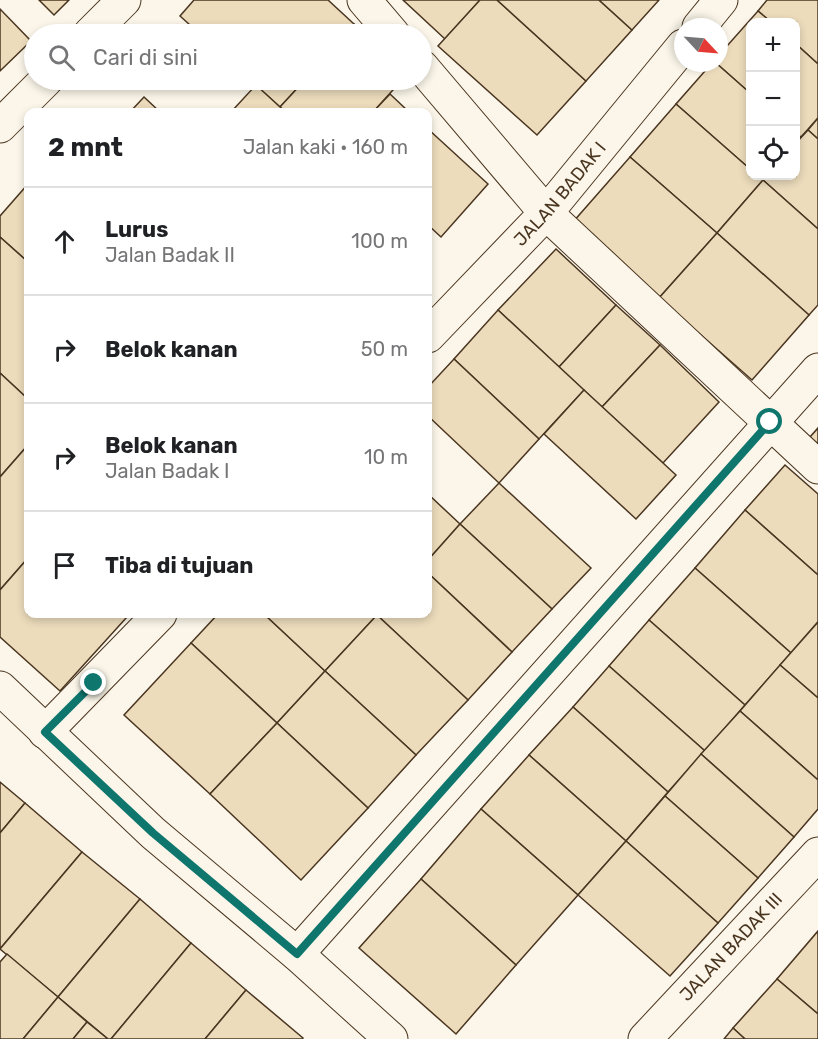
<!DOCTYPE html>
<html lang="id">
<head>
<meta charset="utf-8">
<style>
	:root { --surface:#fff; --page:#f2f2f2; --text:#202124; --muted:#757577; --line:#e0e0e0 }
	body { margin:0; font-family:Rubik,sans-serif; background:var(--page); color:var(--text) }
	.controls { position:absolute; right:18px; top:18px; display:grid; overflow:hidden; border-radius:12px; box-shadow:0 3px 9px #0003 }
	.controls button { width:54px; height:54px; display:grid; place-items:center; padding:0; border:0; border-bottom:2px solid var(--line); background:var(--surface); color:var(--text); font:30px sans-serif }
	.compass { position:absolute; left:674px; top:18px; width:54px; height:54px; border-radius:50%; background:var(--surface); box-shadow:0 3px 9px #0003; rotate:116deg }
	.stop { position:absolute; width:18px; height:18px; margin:-14px; border:4px solid #0f766e; border-radius:50%; background:#fff }
	.stop.end { background:#0f766e; border-color:#fff; box-shadow:0 2px 6px #0008 }
	.list { margin:0; padding:0; list-style:none }
	h2 { display:flex; justify-content:space-between; align-items:center; height:78px; margin:0; padding:0 24px; font-size:26px }
	h2 small { font-size:20px; font-weight:400; color:var(--muted) }
	.list li { display:grid; grid-template-columns:39px 1fr auto; gap:18px; align-items:center; box-sizing:border-box; height:108px; padding:0 24px; border-top:2px solid var(--line) }
	.list b { display:block; font-size:22px; white-space:nowrap }
	.list p { margin:0; font-size:20px; white-space:nowrap; color:var(--muted) }
	.list em { font-size:20px; font-style:normal; color:var(--muted) }
	.icon { flex:none; width:33px; height:33px; fill:none; stroke:currentColor; stroke-width:2; stroke-linecap:round; stroke-linejoin:round }
	.map { position:relative; flex:none; width:818px; height:1039px; overflow:hidden }
	.search { position:absolute; background:var(--surface); box-shadow:0 3px 9px #0003; left:24px; top:24px; width:408px; height:66px; display:flex; align-items:center; gap:15px; box-sizing:border-box; padding:0 21px; border-radius:33px; color:var(--muted); font-size:22px }
	.panel { position:absolute; background:var(--surface); box-shadow:0 3px 9px #0003; left:24px; top:108px; width:408px; height:510px; border-radius:12px }
	.map>svg:first-child { display:block }
</style>
</head>
<body>
<div class="map">
<svg width="818" height="1039" viewBox="0 0 818 1039">
	<rect width="100%" height="100%" fill="#fbf6e9"/>
	<g fill="#ecdcbc" stroke="#4a3520" stroke-width="1.5">
		<polygon points="39,0 69,0 54,15"/>
		<polygon points="194,0 328,0 354,24 345,34 200,34 180,16"/>
		<polygon points="403,0 480,0 445,39"/>
		<polygon points="480,0 497,0 586,81 537,135 438,46"/>
		<polygon points="497,0 599,0 632,30 586,81"/>
		<polygon points="599,0 659,0 632,30"/>
		<polygon points="767,0 818,0 818,64 796,44 796,22 771,22 758,11"/>
		<polygon points="0,9 31,41 0,71"/>
		<polygon points="758,11 771,22 750,22 750,93 716,63 719,63 719,55"/>
		<polygon points="354,24 366,34 345,34"/>
		<polygon points="796,44 818,64 818,118 801,137 796,133"/>
		<polygon points="712,63 716,63 750,93 750,169 676,104"/>
		<polygon points="250,80 305,80 280,107"/>
		<polygon points="305,80 402,80 373,112 286,112 280,107"/>
		<polygon points="256,85 280,107 286,112 231,112"/>
		<polygon points="390,94 409,112 373,112"/>
		<polygon points="144,97 160,112 130,112"/>
		<polygon points="676,104 750,169 750,176 758,176 763,180 717,233 630,157"/>
		<polygon points="818,118 818,139 808,130"/>
		<polygon points="428,129 488,184 441,237 428,225"/>
		<polygon points="808,130 818,139 818,229 763,180 767,176 796,176 796,143"/>
		<polygon points="630,157 717,233 659,298 573,222"/>
		<polygon points="763,180 818,229 818,305 809,315 717,233"/>
		<polygon points="28,184 28,262 0,237 0,216"/>
		<polygon points="717,233 809,315 752,380 659,298"/>
		<polygon points="0,237 28,262 28,399 0,373"/>
		<polygon points="556,249 616,305 559,367 498,310"/>
		<polygon points="616,305 660,345 602,407 559,367"/>
		<polygon points="498,310 584,390 539,439 454,359"/>
		<polygon points="660,345 719,402 663,463 602,407"/>
		<polygon points="454,359 539,439 499,483 428,416 428,387"/>
		<polygon points="0,373 28,399 28,445 0,477"/>
		<polygon points="584,390 676,475 636,519 544,434"/>
		<polygon points="818,428 818,444 810,437"/>
		<polygon points="28,445 28,558 0,590 0,477"/>
		<polygon points="785,465 818,494 818,575 745,510"/>
		<polygon points="499,483 591,568 552,609 460,524"/>
		<polygon points="428,494 460,524 428,560"/>
		<polygon points="745,510 818,575 818,622 791,653 695,568"/>
		<polygon points="460,524 552,609 512,652 428,573 428,560"/>
		<polygon points="28,558 28,614 124,614 127,617 60,691 0,637 0,590"/>
		<polygon points="695,568 791,653 745,705 649,620"/>
		<polygon points="428,573 512,652 468,700 377,615 428,614"/>
		<polygon points="218,614 264,614 325,671 277,723 191,643"/>
		<polygon points="264,614 375,614 377,615 325,671"/>
		<polygon points="377,615 468,700 416,755 325,671"/>
		<polygon points="649,620 745,705 705,751 609,666"/>
		<polygon points="818,622 818,698 780,665"/>
		<polygon points="191,643 277,723 210,794 124,715"/>
		<polygon points="780,665 818,698 818,780 740,711"/>
		<polygon points="609,666 705,751 668,792 573,707"/>
		<polygon points="325,671 416,755 368,808 277,723"/>
		<polygon points="573,707 668,792 626,841 529,755"/>
		<polygon points="740,711 818,780 818,809 794,837 701,754"/>
		<polygon points="277,723 368,808 301,880 210,794"/>
		<polygon points="701,754 794,837 758,878 665,796"/>
		<polygon points="529,755 626,841 578,895 481,809"/>
		<polygon points="0,782 25,803 0,833"/>
		<polygon points="665,796 758,878 718,923 626,841"/>
		<polygon points="25,803 82,852 0,949 0,833"/>
		<polygon points="481,809 578,895 516,965 421,879"/>
		<polygon points="626,841 718,923 670,976 578,895"/>
		<polygon points="82,852 140,899 58,997 0,949"/>
		<polygon points="421,879 516,965 456,1034 359,948"/>
		<polygon points="140,899 191,943 111,1039 108,1039 58,997"/>
		<polygon points="818,931 818,1014 777,979"/>
		<polygon points="191,943 246,990 205,1039 111,1039"/>
		<polygon points="7,954 58,997 23,1039 0,1039 0,962"/>
		<polygon points="777,979 818,1014 818,1039 745,1039 733,1028"/>
		<polygon points="246,990 303,1038 302,1039 205,1039"/>
		<polygon points="58,997 87,1022 73,1039 23,1039"/>
		<polygon points="87,1022 108,1039 73,1039"/>
		<polygon points="733,1028 745,1039 724,1039"/>
	</g>
	<g fill="none" stroke-linecap="round" stroke-linejoin="round">
		<g stroke="#4a3520" stroke-width="35">
			<g id="minor">
				<polyline points="364,0 393,34"/>
				<polyline points="699,27 721,0"/>
				<polyline points="90,34 124,0"/>
				<polyline points="422,67 546,213 818,467"/>
				<polyline points="0,126 46,80"/>
				<path id="s1" d="M428,336L546,213L683,46"/>
				<polyline points="0,688 153,833 297,954 391,1039"/>
				<polyline points="45,732 160,614"/>
				<polyline points="297,954 818,370"/>
				<path id="s2" d="M645,1039L818,854"/>
			</g>
		</g>
		<use href="#minor" stroke="#fbf6e9" stroke-width="33"/>
	</g>
	<g fill="none" stroke-linecap="round" stroke-linejoin="round">
		<polyline stroke="#0f766e" stroke-width="8" points="94,683 45,732 153,833 297,954 770,422"/>
	</g>
	<g text-anchor="middle" dominant-baseline="central" stroke-width="4.5" stroke-linejoin="round" paint-order="stroke">
		<g font-size="18" fill="#4a3520" stroke="#fbf6e9">
			<text stroke="none"><textPath href="#s1" startOffset="194">JALAN BADAK I</textPath></text>
			<text stroke="none"><textPath href="#s2" startOffset="126">JALAN BADAK III</textPath></text>
		</g>
	</g>
</svg>
<div class="controls">
<button>+</button>
<button>−</button>
<button><svg class="icon" aria-label="locate" viewBox="0 0 24 24"><circle cx="12" cy="12" r="6"/><path d="M12 2v4M12 18v4M2 12h4M18 12h4"/></svg></button>
</div>
<svg class="compass" viewBox="-18 -18 36 36"><path d="M0-13l5 13h-10z" fill="#e53935"/><path d="M0 13l5-13h-10z" fill="#757577"/></svg>
<div class="stop" style="left:770px;top:422px"></div>
<div class="stop end" style="left:94px;top:683px"></div>
<div class="search"><svg class="icon" aria-label="search" viewBox="0 0 24 24"><circle cx="10" cy="10" r="6"/><path d="M15 15l6 6"/></svg>Cari di sini</div>
<section class="panel">
<h2>2 mnt<small>Jalan kaki · 160 m</small></h2>
<ul class="list">
<li><svg class="icon" aria-label="ahead" viewBox="0 0 24 24"><path d="M12 20V5M6 11l6-6 6 6"/></svg><div><b>Lurus</b><p>Jalan Badak II</p></div><em>100 m</em></li>
<li><svg class="icon" aria-label="right" viewBox="0 0 24 24"><path d="M7 20v-9h11M14 6l5 5-5 5"/></svg><div><b>Belok kanan</b></div><em>50 m</em></li>
<li><svg class="icon" aria-label="right" viewBox="0 0 24 24"><path d="M7 20v-9h11M14 6l5 5-5 5"/></svg><div><b>Belok kanan</b><p>Jalan Badak I</p></div><em>10 m</em></li>
<li><svg class="icon" aria-label="arrive" viewBox="0 0 24 24"><path d="M6 21V4h12l-3 4 3 4H6"/></svg><div><b>Tiba di tujuan</b></div></li>
</ul>
</section>
</div>
</body>
</html>
